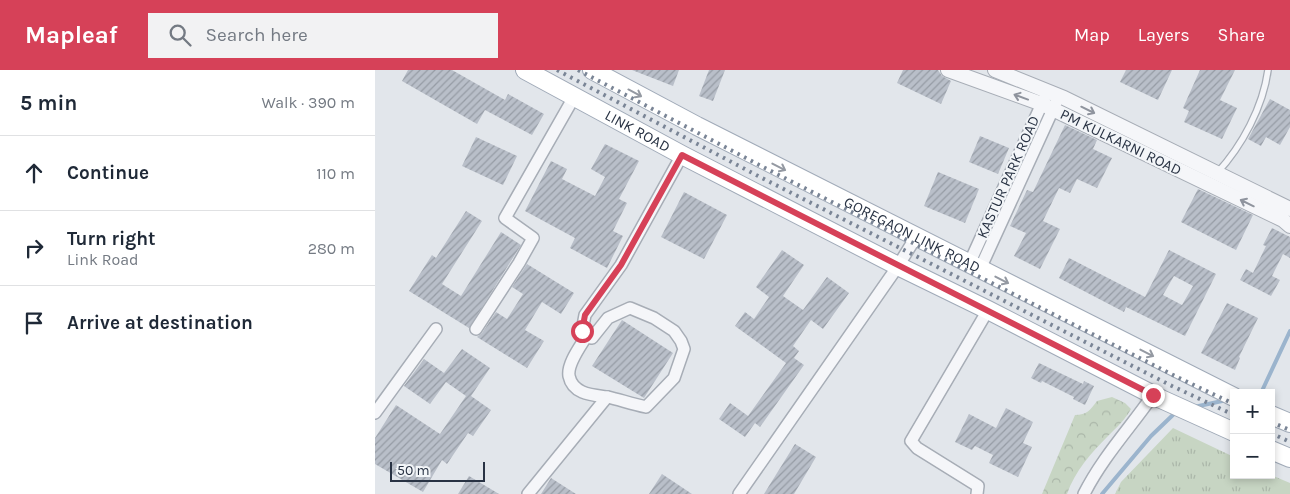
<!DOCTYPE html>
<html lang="en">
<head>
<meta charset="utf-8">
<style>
	:root { --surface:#fff; --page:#f2f2f3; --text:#1f2937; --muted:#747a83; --line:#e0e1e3; --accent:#d64158 }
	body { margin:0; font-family:Karla,sans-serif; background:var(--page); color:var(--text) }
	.controls { position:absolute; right:15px; bottom:15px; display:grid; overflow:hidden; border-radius:0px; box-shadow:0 2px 8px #0003 }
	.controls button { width:45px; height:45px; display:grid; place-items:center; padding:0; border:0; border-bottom:1px solid var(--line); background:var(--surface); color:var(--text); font:25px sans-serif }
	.scale { position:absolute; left:15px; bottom:12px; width:95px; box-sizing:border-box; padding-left:5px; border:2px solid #293344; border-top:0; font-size:14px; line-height:18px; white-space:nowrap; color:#293344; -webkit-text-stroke:4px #f2f5f8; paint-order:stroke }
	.stop { position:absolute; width:15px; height:15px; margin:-11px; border:4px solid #d64158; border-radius:50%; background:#fff }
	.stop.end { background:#d64158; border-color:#fff; box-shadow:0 1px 5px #0008 }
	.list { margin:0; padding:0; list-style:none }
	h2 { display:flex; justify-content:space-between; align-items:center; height:65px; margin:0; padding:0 20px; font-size:21px }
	h2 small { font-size:16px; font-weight:400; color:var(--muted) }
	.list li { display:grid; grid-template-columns:32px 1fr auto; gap:15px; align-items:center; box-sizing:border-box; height:75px; padding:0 20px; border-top:1px solid var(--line) }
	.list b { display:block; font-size:19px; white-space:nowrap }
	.list p { margin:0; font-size:16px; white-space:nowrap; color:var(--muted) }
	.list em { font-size:16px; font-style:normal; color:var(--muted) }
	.icon { flex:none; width:28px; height:28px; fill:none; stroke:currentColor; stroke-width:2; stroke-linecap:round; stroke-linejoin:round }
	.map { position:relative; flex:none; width:915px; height:424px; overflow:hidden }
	header { display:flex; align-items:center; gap:30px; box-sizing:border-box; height:70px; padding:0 25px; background:var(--accent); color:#fff }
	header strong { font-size:24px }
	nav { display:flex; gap:28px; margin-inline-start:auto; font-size:18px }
	.search { width:350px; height:45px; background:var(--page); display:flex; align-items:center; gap:12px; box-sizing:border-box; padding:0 18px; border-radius:0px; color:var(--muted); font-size:19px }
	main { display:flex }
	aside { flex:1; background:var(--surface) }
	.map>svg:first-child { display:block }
</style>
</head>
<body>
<header>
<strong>Mapleaf</strong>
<div class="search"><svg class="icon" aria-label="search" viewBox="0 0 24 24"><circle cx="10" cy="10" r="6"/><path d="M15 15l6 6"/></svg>Search here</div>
<nav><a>Map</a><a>Layers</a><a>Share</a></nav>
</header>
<main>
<aside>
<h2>5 min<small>Walk · 390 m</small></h2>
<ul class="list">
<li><svg class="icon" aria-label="ahead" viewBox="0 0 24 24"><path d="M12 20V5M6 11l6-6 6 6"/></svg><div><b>Continue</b></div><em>110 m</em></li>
<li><svg class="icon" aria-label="right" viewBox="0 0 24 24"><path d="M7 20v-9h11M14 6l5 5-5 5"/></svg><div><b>Turn right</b><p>Link Road</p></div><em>280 m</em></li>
<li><svg class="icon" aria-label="arrive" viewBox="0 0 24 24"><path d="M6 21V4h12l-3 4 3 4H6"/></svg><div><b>Arrive at destination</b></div></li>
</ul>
</aside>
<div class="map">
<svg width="915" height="424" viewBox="0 0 915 424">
	<defs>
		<pattern id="grass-tufts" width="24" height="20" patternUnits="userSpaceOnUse" patternTransform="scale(1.25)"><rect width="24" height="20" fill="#c7d5c3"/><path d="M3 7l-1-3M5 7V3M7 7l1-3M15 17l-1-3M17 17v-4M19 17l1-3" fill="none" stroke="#abb7a9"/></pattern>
		<pattern id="park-crowns" width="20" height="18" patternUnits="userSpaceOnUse" patternTransform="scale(1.25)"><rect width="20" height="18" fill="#c7d5c3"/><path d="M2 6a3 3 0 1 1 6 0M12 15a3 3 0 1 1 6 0" fill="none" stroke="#abb7a9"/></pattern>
		<pattern id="building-hatch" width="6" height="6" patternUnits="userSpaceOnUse" patternTransform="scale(1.25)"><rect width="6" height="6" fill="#b9bfc9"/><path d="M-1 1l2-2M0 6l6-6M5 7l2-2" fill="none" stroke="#969ca5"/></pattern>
	</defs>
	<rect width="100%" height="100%" fill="#e2e6eb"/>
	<polygon fill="url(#grass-tufts)" points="798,358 859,387 859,405 896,405 915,413 915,424 740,424 746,412"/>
	<path fill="url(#park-crowns)" d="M737,327L750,333L756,339C750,350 742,357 733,366C716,383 700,401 692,424H667L700,345C712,345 715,340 722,331Z"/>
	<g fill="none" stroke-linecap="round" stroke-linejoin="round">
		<g stroke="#9bb4cd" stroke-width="4">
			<polyline points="886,323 915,261"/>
			<polyline points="819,337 852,330"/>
			<polyline points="727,424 776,366 801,342"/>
		</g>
	</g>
	<g fill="url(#building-hatch)" fill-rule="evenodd">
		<polygon points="33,0 77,0 130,30 133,24 169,44 157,65 110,40 102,54 27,11"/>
		<polygon points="257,0 304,0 298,16"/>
		<polygon points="334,0 350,0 338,31 324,26"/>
		<polygon points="528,0 563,0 567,6 576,11 566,34 522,13"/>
		<polygon points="751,0 797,0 783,30 745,12"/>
		<polygon points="825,0 860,0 845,30 862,38 847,69 809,52 814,41 808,38"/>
		<polygon points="895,29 915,40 915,57 905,75 891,67 886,76 873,69"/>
		<polygon points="690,55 722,70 718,79 737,88 722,118 702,109 695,123 684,118 668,151 685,159 665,199 639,186 651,163 635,156 652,120 658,122"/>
		<polygon points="605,66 634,78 623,104 594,92"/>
		<polygon points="101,67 142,86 128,115 87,96"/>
		<polygon points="230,74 264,91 244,129 252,133 238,161 248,166 232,198 195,178 200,168 150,141 176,91 192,99 187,109 220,126 230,107 216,99"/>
		<polygon points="563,102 604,119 590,153 549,136"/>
		<polygon points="823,119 878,145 861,180 806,152"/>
		<polygon points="309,122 352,145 329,189 286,167"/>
		<polygon points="91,141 107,151 67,214 86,226 126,162 146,175 94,258 34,221 57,185 61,188"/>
		<polygon points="897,158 915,167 915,188 908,184 897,206 905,210 896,226 865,210 871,199 878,203 891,176 888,175"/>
		<polygon points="407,180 429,195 408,226 428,240 452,207 474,223 448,259 436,250 418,276 424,281 419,288 429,295 385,357 380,353 370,367 344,349 355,333 373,346 411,293 360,256 370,242 379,249 394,227 381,217"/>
		<path d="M794,180L841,204L810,266L751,237L749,242L684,208L694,188L770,227ZM799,206L818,216L807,235L788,225Z"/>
		<polygon points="152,194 199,223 186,244 167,232 150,260 169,271 152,298 102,267 107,263 121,242 132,249 148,224 137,217"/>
		<polygon points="852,233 883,248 864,287 865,288 860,300 826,283"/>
		<polygon points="247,250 298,283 269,328 217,296"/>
		<polygon points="87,279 115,298 96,326 116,340 98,366 93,363 72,394 67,390 48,422 0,394 0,368 21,335 65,364 91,326 71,312 55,334 29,316 49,289 69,303"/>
		<polygon points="664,293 708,314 709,311 719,316 710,335 698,329 699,327 667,311 666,313 656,308"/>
		<polygon points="631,338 658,352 648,373 657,377 643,407 614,393 618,385 600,376 597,380 580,372 594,344 621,358"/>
		<polygon points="420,374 441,387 419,424 389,424"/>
		<polygon points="287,404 317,424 274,424"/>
		<polygon points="94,406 124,424 83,424"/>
		<polygon points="176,408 201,424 166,424"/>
	</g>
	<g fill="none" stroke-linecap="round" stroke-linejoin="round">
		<g stroke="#a7adb6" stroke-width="8">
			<path id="service" d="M842,103C867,76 888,37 893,0"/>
		</g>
		<g stroke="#a7adb6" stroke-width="14">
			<g id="minor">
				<polyline points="594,194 670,27"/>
				<polyline points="605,199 684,26"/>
				<polyline points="101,259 144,193 158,168 130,148 199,27"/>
				<path d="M211,267C205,277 192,294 194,306C198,325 219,325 233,327C245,330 258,334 271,337L299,308L309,279L306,271L299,261L279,248L255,238L233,248L217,268L211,267L207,261L210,245L246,195L307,85"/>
				<polyline points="0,343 61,259"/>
				<polyline points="153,424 232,327"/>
				<polyline points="364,424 523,196 541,167"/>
				<polyline points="602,424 603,416 542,378 536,371 613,240"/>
				<path d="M709,424C727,388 755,358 778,325"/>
			</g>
		</g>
		<g stroke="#a7adb6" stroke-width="16">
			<g id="tertiary">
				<polyline points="573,0 667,34 908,150 915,156"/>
				<polyline points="620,0 689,28 915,139"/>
			</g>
		</g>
		<g stroke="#a0aab8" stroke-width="20">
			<g id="primary">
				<path id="s1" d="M150,0L307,85L523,196L613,240L786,329L859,362"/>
				<path id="s2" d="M217,0L322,56L859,327"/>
				<polyline points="896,345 915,353"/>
				<polyline points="896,380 915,388"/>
			</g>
		</g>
		<use href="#service" stroke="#f5f6f9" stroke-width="5.5"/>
		<use href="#minor" stroke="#f5f6f9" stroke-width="11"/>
		<use href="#tertiary" stroke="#f5f6f9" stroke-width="14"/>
		<use href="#primary" stroke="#fff" stroke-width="18"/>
		<g stroke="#7a8596" stroke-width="4" stroke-dasharray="2.5 5" stroke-linecap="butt">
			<polyline points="182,0 385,107 797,316 859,345"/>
			<polyline points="203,0 390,98 802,307 859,334"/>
			<polyline points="896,352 915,360"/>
			<polyline points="896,363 915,372"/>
		</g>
	</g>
	<defs><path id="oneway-shaft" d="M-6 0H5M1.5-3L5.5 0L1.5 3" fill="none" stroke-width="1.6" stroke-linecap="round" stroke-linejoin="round" transform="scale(1.25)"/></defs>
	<g stroke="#9499a2">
		<use href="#oneway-shaft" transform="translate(260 23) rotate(28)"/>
		<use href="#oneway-shaft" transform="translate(404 97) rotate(27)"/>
		<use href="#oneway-shaft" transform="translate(627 210) rotate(27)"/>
		<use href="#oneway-shaft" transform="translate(772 283) rotate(27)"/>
	</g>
	<g stroke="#8f949e">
		<use href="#oneway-shaft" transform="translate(646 27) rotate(-160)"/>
		<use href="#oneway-shaft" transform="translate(713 40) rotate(26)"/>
		<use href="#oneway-shaft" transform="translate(872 133) rotate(-154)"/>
	</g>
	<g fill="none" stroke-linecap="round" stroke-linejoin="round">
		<polyline stroke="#d64158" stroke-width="6" points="207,261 210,245 246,195 307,85 778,325"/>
	</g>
	<g text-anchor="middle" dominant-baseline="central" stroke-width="4" stroke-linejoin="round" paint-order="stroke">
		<g font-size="15" fill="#293344" stroke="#f2f5f8">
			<text stroke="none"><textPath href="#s1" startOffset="128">LINK ROAD</textPath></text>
			<text transform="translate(746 72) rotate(26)">PM KULKARNI ROAD</text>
			<text transform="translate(633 107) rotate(-66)">KASTUR PARK ROAD</text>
			<text stroke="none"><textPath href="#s2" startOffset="360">GOREGAON LINK ROAD</textPath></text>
		</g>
	</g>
</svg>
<div class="controls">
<button>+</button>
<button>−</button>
</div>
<div class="scale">50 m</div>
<div class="stop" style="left:207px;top:261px"></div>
<div class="stop end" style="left:778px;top:325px"></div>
</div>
</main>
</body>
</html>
